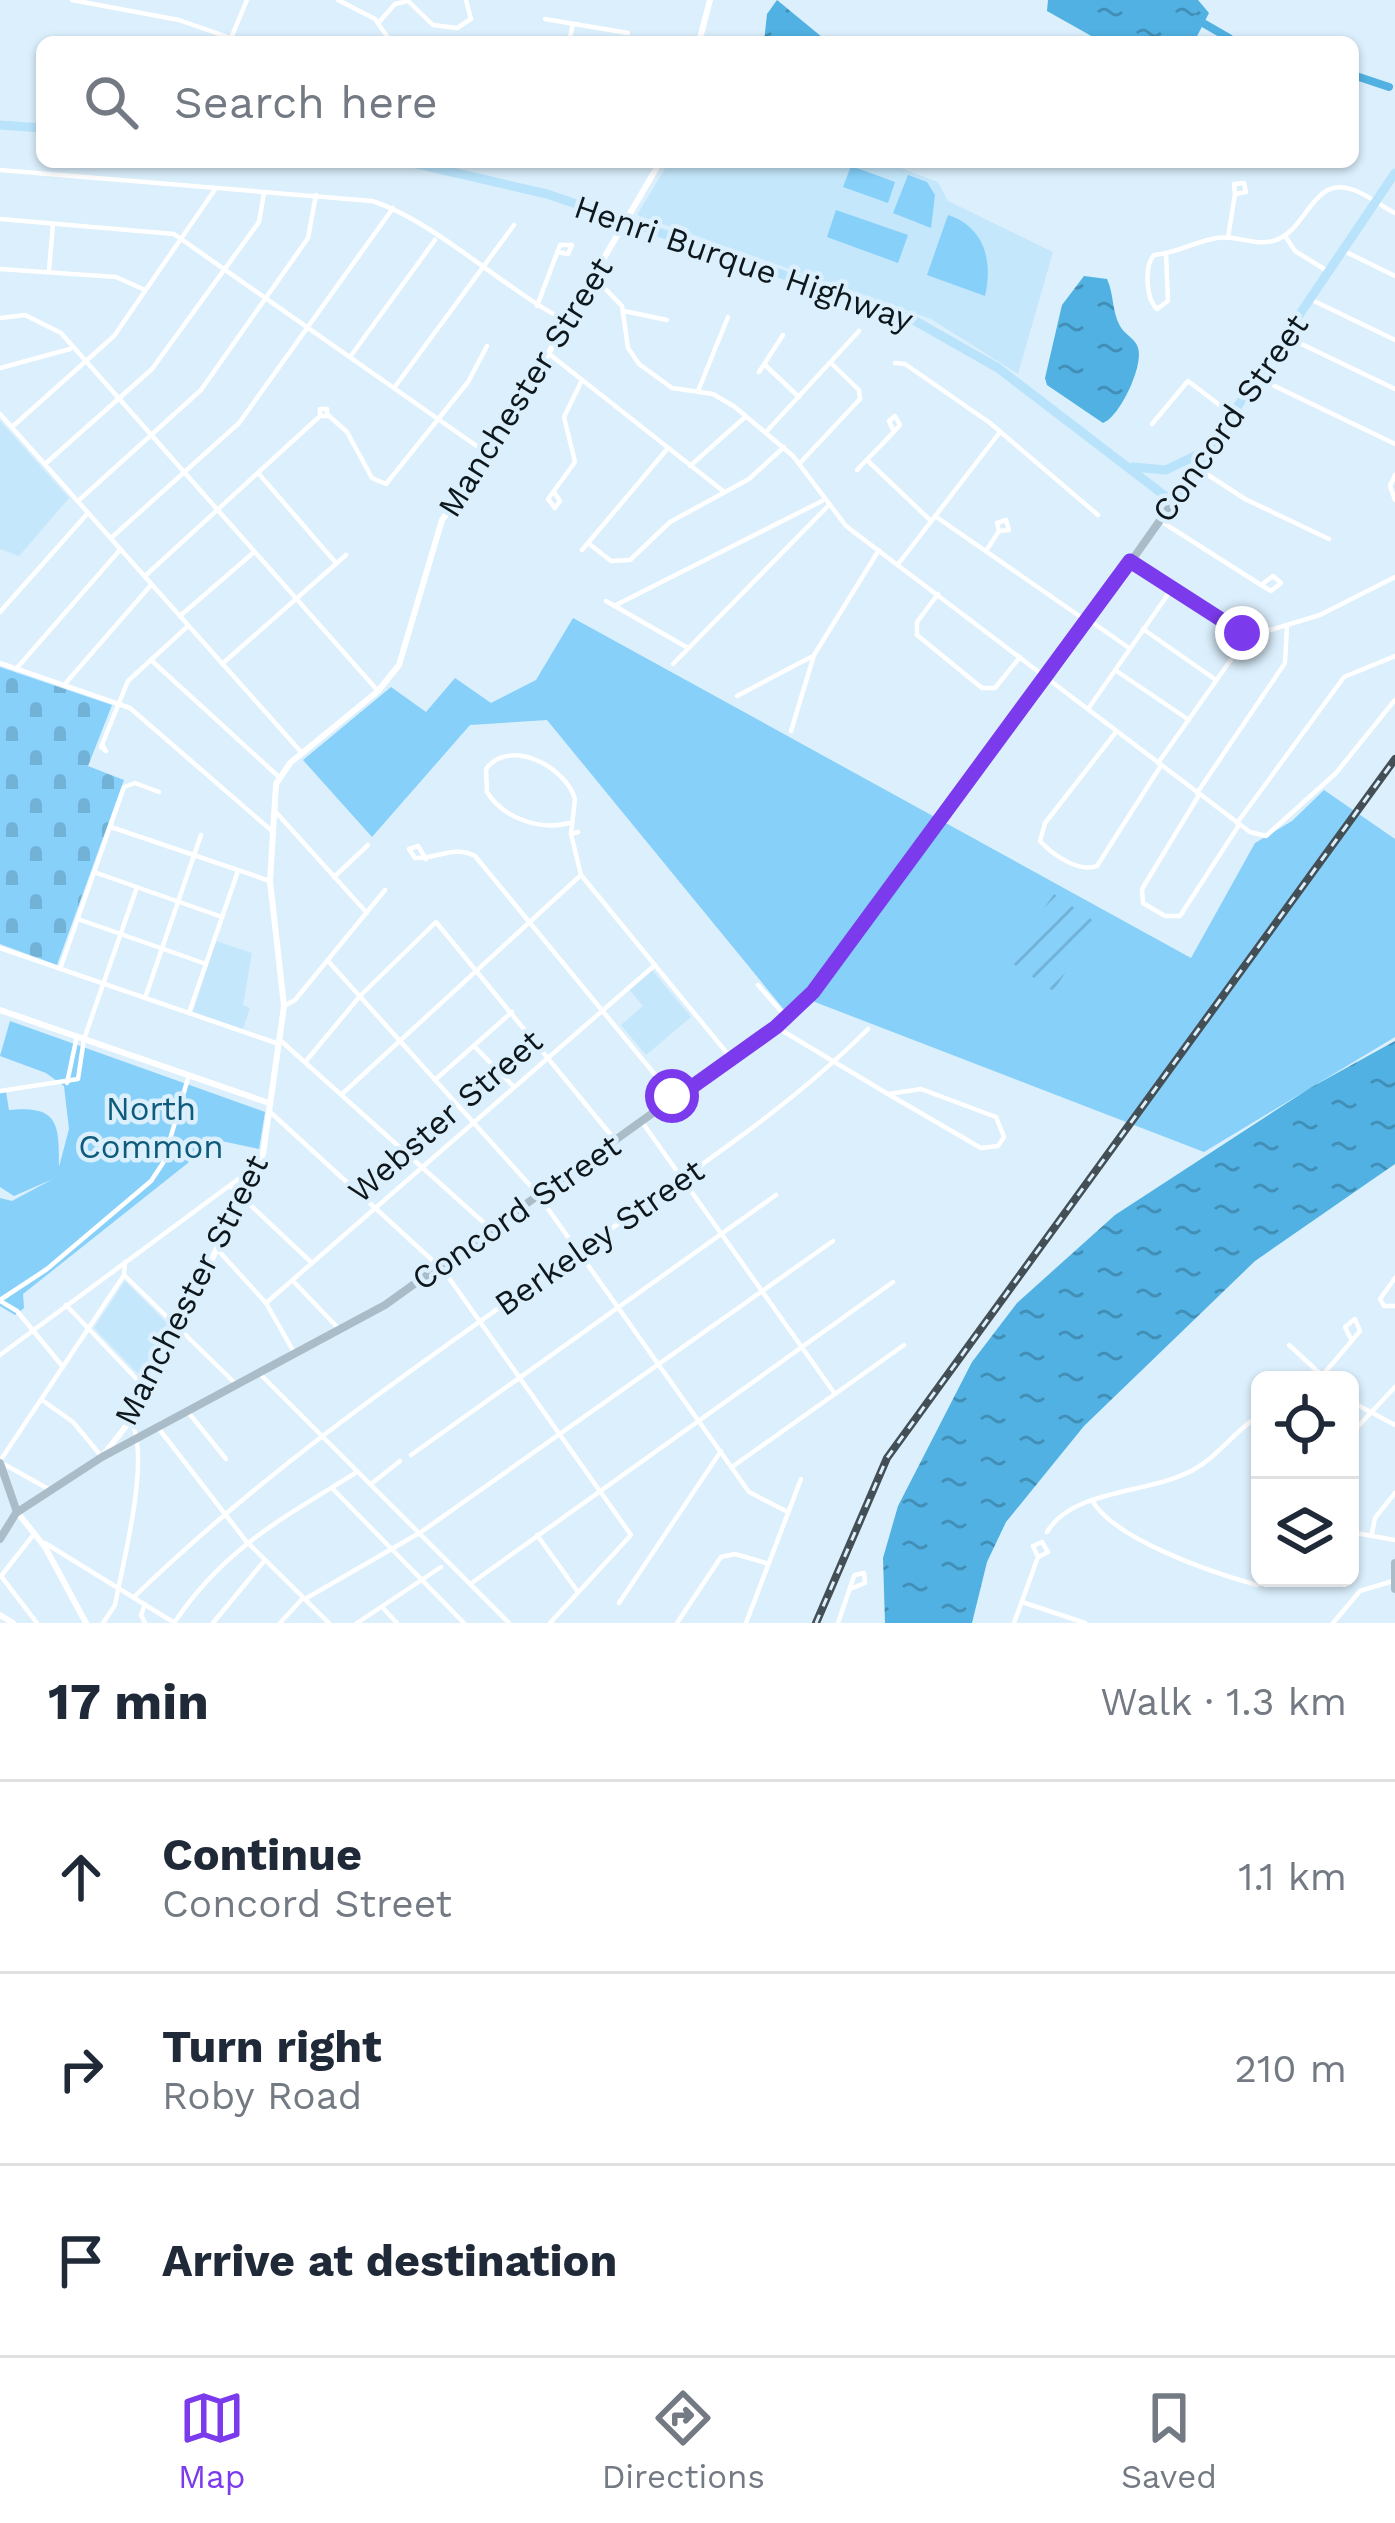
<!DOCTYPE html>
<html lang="en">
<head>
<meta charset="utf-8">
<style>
	:root { --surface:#fff; --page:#f2f2f3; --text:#1f2937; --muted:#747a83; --line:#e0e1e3; --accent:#7c3aed }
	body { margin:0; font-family:"Work Sans",sans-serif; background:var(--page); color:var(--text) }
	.controls { position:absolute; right:36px; bottom:36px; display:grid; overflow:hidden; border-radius:18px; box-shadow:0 3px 9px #0004 }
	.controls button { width:108px; height:108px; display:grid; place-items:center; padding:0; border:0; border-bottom:3px solid var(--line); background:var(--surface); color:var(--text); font:60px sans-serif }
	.stop { position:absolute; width:36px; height:36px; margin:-27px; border:9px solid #7c3aed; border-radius:50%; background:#fff }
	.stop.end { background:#7c3aed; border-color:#fff; box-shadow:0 3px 12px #0008 }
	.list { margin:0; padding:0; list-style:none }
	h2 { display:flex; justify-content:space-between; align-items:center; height:156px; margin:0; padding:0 48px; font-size:51px }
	h2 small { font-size:39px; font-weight:400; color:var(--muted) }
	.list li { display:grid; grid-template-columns:78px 1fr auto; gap:36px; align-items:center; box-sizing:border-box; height:192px; padding:0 48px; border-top:3px solid var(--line) }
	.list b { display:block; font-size:45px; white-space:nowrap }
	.list p { margin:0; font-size:39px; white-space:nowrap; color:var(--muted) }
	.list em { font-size:39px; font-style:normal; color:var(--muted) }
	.icon { flex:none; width:66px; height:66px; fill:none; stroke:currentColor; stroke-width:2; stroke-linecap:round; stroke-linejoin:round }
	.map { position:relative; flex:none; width:1395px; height:1623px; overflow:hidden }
	.search { position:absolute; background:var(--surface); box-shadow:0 3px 9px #0004; left:36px; right:36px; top:36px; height:132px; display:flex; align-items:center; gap:30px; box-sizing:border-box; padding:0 42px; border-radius:18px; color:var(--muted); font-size:45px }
	.sheet { height:732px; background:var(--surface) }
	nav { display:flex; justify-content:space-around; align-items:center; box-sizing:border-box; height:168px; border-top:3px solid var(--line); background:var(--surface); font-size:33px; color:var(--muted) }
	nav a { display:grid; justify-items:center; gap:6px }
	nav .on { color:var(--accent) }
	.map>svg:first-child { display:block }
</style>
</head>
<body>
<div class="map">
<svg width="1395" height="1623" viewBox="0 0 1395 1623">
	<defs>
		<pattern id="cemetery-stones" width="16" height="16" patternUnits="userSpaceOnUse" patternTransform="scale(3)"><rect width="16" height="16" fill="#86d0fa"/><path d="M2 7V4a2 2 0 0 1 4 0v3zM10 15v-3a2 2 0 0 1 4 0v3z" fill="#72b2d6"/></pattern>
		<pattern id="garden-furrows" width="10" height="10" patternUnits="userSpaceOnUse" patternTransform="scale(3)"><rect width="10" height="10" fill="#86d0fa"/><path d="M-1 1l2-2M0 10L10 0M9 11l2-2" fill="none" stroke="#72b2d6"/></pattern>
		<pattern id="water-ripples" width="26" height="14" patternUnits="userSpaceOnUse" patternTransform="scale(3)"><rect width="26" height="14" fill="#50b1e2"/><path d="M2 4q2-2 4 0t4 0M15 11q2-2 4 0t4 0" fill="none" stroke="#418fb6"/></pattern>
	</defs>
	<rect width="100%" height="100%" fill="#dbeffc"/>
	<g fill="#c5e7fb">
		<polygon points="669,162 885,162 938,182 948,201 1053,252 1018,374 931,319 637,215"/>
		<polygon points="0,421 69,498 19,556 0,549"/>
		<polygon points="216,941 252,953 243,1005 250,1008 243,1029 193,1012"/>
		<polygon points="652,970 691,1017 646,1055 621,1025 643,1006 629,989"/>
		<polygon points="125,1281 173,1329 146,1382 94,1328"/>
	</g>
	<polygon fill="url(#cemetery-stones)" points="0,667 112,705 88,766 124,780 57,965 0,944"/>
	<g fill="#86d0fa">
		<polygon points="851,166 895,182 888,203 843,187"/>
		<polygon points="908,175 927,182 935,195 931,228 893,213"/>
		<polygon points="836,210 908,235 898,263 827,237"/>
		<path d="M948,215C985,227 993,262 985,296L927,275Z"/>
		<polygon points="573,618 1191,958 1255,843 1292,821 1324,790 1395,839 1395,1037 1204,1152 802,997 786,1012 547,720 470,725 372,837 303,760 391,687 426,712 455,678 491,703 536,680"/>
		<path d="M10,1021L265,1112L259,1149L202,1137L208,1147L23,1294L24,1308L15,1315L0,1306V1198L12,1201L53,1179L14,1196L0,1187V1093L6,1092L9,1110C59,1105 59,1124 59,1167L69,1129L64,1086L46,1073L0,1056Z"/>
	</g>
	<polygon fill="url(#garden-furrows)" points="1054,894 1098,924 1053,991 1008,960"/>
	<g fill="url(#water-ripples)">
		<polygon points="777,0 828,42 764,42 767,14"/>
		<polygon points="1048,0 1198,0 1209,13 1194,42 1102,42 1047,11"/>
		<path d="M1084,276L1107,279C1114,294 1112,312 1120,326C1125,335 1136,339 1138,348C1144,365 1120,417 1103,423L1047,385L1045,378L1062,305Z"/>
		<polygon points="1395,1041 1395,1164 1255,1261 1084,1426 1006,1522 987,1562 972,1623 885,1623 883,1558 898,1506 972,1362 1017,1303 1115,1215 1310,1088"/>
	</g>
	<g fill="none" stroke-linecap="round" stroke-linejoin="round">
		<g stroke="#50b1e2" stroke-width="8">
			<polyline points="1196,19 1229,38"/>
			<polyline points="1353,75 1389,87"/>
		</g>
		<g stroke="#fff" stroke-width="4.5">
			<polyline points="72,0 179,20 242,42"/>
			<polyline points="338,0 375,19 391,42"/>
			<polyline points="545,19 628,33"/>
			<polyline points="379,22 395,4 408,1 433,25 457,28 471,19 466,0"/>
			<polyline points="231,38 247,0"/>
			<polyline points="569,42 573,24"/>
			<path d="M0,170L372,201C433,220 504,289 566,321"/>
			<polyline points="0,219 174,234 488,454"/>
			<polyline points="1285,236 1295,251 1329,272"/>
			<polyline points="1228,237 1235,194 1246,192 1244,183 1234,184 1235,194"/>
			<polyline points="1344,251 1395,276"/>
			<path d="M1166,254L1168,301L1157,309C1146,299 1144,266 1154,255C1179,253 1195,241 1217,238C1236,235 1254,246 1273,241C1307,233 1311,174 1354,190C1368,195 1381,206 1395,213"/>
			<polyline points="0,269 116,277 145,290"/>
			<polyline points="49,271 53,224"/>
			<polyline points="594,277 622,306 628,348 639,364 672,388 713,394 735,407 793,456 846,526 1250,832 1266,836 1336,773 1395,700"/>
			<polyline points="1312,300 1395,340"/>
			<polyline points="537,306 560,245 572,245 568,254 557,252"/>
			<polyline points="624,311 667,320"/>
			<polyline points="0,318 25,315 61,333 378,691"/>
			<polyline points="1287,337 1395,389"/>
			<polyline points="548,353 723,491"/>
			<polyline points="350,357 435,240"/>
			<polyline points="895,363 905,364 990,423 1098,515"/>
			<polyline points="765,365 799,397"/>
			<polyline points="0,368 70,349"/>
			<polyline points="759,372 783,335"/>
			<polyline points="1258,378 1395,444"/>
			<polyline points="394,388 514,225"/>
			<polyline points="698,391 728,317"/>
			<polyline points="0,414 302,753"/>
			<polyline points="328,415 347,432 372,478 386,484 468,382 487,346"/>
			<polyline points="1152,424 1188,381 1230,413"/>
			<polyline points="12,427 114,336 216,188"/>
			<polyline points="766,432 859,331"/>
			<polyline points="867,460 931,521"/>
			<polyline points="45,464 152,369 259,222 264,193"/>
			<polyline points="799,464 860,399 859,390 831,363"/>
			<polyline points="690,466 744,418"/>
			<polyline points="1196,467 1245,499 1329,539"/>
			<path d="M857,470C871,455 886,441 900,425L895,416L889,421L894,432"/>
			<polyline points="259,474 336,563"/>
			<polyline points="1395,475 1390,486 1395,500"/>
			<polyline points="554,492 560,501 555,508 548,499 575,462 564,417 582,380"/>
			<polyline points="78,501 201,390 308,238 316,195"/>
			<polyline points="935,516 1088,622"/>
			<polyline points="1159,520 1261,585 1271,591 1281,583 1273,576 1261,585"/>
			<polyline points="111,538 239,423 393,208"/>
			<polyline points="588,543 611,561 630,560 670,522 749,479 784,447"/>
			<polyline points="582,550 668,448"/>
			<polyline points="986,551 999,531 1009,530 1006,520 997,523 999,531"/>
			<polyline points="1131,562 1247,637"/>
			<polyline points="899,563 1000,432"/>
			<polyline points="145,576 320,416 327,416 327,409 320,409 320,416"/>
			<polyline points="938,594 917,622 917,635 982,688 995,688 1020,657"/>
			<polyline points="606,601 688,648"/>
			<polyline points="614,606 822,501"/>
			<polyline points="0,612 88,513"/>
			<polyline points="180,616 253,553"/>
			<polyline points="1089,620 1129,648"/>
			<polyline points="1143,629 1216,680"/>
			<polyline points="1247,637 1320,615 1395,577"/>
			<polyline points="151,660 279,777"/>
			<polyline points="0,663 130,708 272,831"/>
			<polyline points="222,664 346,555"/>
			<polyline points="673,664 827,507"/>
			<polyline points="16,669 119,551"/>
			<polyline points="1115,670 1189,720"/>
			<polyline points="64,685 151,585"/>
			<polyline points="737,696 811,657"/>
			<polyline points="1088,709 1171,590"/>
			<polyline points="791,731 814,655 879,550"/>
			<path d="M1116,732L1045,823L1040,841C1053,855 1079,873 1097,866L1160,767"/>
			<polyline points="102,744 106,751 101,747 128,681 188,626"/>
			<polyline points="1158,763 1247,637"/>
			<polyline points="1197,793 1285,663 1287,626"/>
			<polyline points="1199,795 1142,889 1143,903 1165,916 1180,916 1239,825"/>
			<polyline points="274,810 367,913"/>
			<path d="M569,823C540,831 503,818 487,792L486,769C510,737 566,767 575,799L571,834"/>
			<polyline points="1237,823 1344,677 1395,656"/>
			<polyline points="111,827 270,881"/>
			<polyline points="578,832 571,834 581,875 731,1058"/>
			<path d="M426,859L418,846L409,849L415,858C437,859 454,845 475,856L675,1099"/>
			<polyline points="94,872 222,917"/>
			<polyline points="334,877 368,845"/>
			<polyline points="78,919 206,964"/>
			<polyline points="0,948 279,1044"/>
			<polyline points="328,961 536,1192 749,1492 788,1512"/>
			<polyline points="60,969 124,787 135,783 159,792"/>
			<polyline points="758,985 787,1018"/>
			<polyline points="145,998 201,835"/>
			<polyline points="284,1006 295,1000 385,890"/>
			<polyline points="189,1013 238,871"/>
			<polyline points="776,1027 888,1094 921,1089 996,1117 1004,1137 998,1146 981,1148 888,1094"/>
			<polyline points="280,1040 492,1230"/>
			<polyline points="474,1046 514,1087"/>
			<polyline points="306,1061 360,996 436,922 615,1140"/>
			<polyline points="435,1080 512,1012"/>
			<polyline points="67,1083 77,1036"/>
			<polyline points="0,1091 78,1079 84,1039 137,887"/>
			<polyline points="343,1093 581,875"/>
			<polyline points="269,1111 444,1271 631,1535 550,1623"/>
			<polyline points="642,1122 835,1394"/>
			<polyline points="230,1186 312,1263"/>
			<polyline points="217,1249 266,1303 295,1354"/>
			<polyline points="125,1276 237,1385"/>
			<polyline points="1395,1278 1380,1299 1384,1306 1395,1306"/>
			<polyline points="294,1282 340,1330"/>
			<polyline points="0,1300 47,1269 151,1181 163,1163 189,1075"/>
			<polyline points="0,1301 17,1311 63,1367"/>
			<polyline points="266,1303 655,965"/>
			<polyline points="66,1305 148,1391"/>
			<polyline points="1289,1345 1327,1380"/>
			<polyline points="0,1355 256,1166"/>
			<polyline points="260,1374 509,1623"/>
			<polyline points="1318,1380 1322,1376 1360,1331 1355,1319 1345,1327 1352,1341"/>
			<polyline points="42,1400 73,1422 102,1457"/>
			<polyline points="1350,1401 1395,1425"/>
			<polyline points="188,1412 226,1459"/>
			<polyline points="159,1429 246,1541 329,1623"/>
			<polyline points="1350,1435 1395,1387"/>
			<polyline points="1350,1451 1350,1458"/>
			<polyline points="411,1455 776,1195"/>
			<polyline points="0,1461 124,1275 125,1262"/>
			<polyline points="0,1462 52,1491"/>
			<polyline points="732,1467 904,1345"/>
			<polyline points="371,1484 400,1461"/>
			<polyline points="332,1488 464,1623"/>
			<path d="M1092,1500C1113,1539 1213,1573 1257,1585L1275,1578"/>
			<path d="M1047,1532C1072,1489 1149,1494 1193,1470C1219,1456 1235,1430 1260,1415"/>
			<polyline points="1350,1532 1395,1540"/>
			<polyline points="1372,1533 1375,1518 1395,1493"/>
			<polyline points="34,1534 1,1576 37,1623"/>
			<polyline points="537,1535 578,1592"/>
			<polyline points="45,1543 173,1622"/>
			<polyline points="473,1582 893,1282"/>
			<path d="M134,1597C285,1450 462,1336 632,1214C715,1155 796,1101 868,1029"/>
			<polyline points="305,1599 421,1532 833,1241"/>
			<polyline points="1022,1602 1085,1623"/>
			<polyline points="619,1603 721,1451"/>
			<polyline points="382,1607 397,1623"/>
			<path d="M103,1623L115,1605C123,1562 151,1457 131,1422"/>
			<polyline points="145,1623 141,1615 145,1604"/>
			<path d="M174,1623C224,1548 283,1518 357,1472"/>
			<polyline points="213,1623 265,1560"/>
			<polyline points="280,1623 303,1598"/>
			<polyline points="357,1623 441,1567"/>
			<polyline points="677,1623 721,1557 735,1554 766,1563"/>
			<polyline points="746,1623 801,1479"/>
			<polyline points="838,1623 854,1576 855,1575 864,1573 865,1583 850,1589"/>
			<polyline points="1014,1623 1038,1557 1048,1552 1042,1542 1033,1546 1038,1557"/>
			<polyline points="1333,1623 1360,1591 1393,1581"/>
		</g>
		<g stroke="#fff" stroke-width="6">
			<polyline points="699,42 710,0"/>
			<polyline points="0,1010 269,1103"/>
			<polyline points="104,1454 138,1411 263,1154 284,1006 270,881 276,784 290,763 378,691 399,665 442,520 503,431 660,162"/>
			<polyline points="17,1512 45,1547 86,1623"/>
			<polyline points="0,1615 13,1623"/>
		</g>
		<g stroke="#aabcc7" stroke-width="8">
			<polyline points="0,1463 17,1512"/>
			<polyline points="0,1539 16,1513 102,1457 385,1305 795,1011 1048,679 1173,502"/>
			<polyline points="1395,1563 1395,1589"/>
		</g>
		<g stroke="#b8e3fb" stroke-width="9">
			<polyline points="0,125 42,128"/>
			<polyline points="408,162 547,194 910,318 998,368 1173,502 1395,173"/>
			<polyline points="1133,467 1166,470 1201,453"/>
		</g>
		<g stroke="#434e55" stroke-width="8">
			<polyline id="rail" points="816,1623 887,1458 1395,759"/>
		</g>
		<use href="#rail" stroke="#dbeffc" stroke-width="3" stroke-dasharray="9" stroke-linecap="butt"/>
	</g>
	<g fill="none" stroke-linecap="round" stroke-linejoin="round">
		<polyline stroke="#7c3aed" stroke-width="15" points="672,1096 675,1099 776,1027 813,992 1130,561 1242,633"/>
	</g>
	<g text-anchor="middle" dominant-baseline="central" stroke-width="9" stroke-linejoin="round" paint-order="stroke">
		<g font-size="33" fill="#0e171c" stroke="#dbeffc">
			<text transform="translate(744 263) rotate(19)">Henri Burque Highway</text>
			<text transform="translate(525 387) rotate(-58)">Manchester Street</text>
			<text transform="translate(1230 418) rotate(-55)">Concord Street</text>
			<text transform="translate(445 1116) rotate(-41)">Webster Street</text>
			<text transform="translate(516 1212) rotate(-35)">Concord Street</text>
			<text transform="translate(599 1237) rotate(-35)">Berkeley Street</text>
			<text transform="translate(191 1290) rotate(-63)">Manchester Street</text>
		</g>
		<g font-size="33" fill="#0e5b7c" stroke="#dbeffc">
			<text x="151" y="1108">North<tspan x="151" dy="38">Common</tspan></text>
		</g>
	</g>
</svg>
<div class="controls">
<button><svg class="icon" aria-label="locate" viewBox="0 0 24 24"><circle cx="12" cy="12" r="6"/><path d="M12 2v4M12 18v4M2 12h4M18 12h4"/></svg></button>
<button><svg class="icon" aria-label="layers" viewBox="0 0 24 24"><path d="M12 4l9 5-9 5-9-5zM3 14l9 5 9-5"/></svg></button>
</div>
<div class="stop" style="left:672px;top:1096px"></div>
<div class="stop end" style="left:1242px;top:633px"></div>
<div class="search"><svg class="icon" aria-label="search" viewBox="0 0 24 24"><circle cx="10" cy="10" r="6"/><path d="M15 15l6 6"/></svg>Search here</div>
</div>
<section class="sheet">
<h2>17 min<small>Walk · 1.3 km</small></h2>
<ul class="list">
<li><svg class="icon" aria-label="ahead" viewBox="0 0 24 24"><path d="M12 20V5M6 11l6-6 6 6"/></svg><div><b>Continue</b><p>Concord Street</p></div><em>1.1 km</em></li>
<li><svg class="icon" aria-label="right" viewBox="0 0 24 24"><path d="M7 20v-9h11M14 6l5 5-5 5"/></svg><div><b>Turn right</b><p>Roby Road</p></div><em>210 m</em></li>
<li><svg class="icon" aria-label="arrive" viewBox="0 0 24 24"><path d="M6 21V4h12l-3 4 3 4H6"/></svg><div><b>Arrive at destination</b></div></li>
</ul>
</section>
<nav>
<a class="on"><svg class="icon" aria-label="map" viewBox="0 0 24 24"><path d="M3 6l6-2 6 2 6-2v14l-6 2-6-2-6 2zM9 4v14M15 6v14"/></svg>Map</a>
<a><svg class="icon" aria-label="directions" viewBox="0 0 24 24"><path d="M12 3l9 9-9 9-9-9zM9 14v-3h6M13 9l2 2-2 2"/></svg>Directions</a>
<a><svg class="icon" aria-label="saved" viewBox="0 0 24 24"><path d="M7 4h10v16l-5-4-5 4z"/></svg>Saved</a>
</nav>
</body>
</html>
